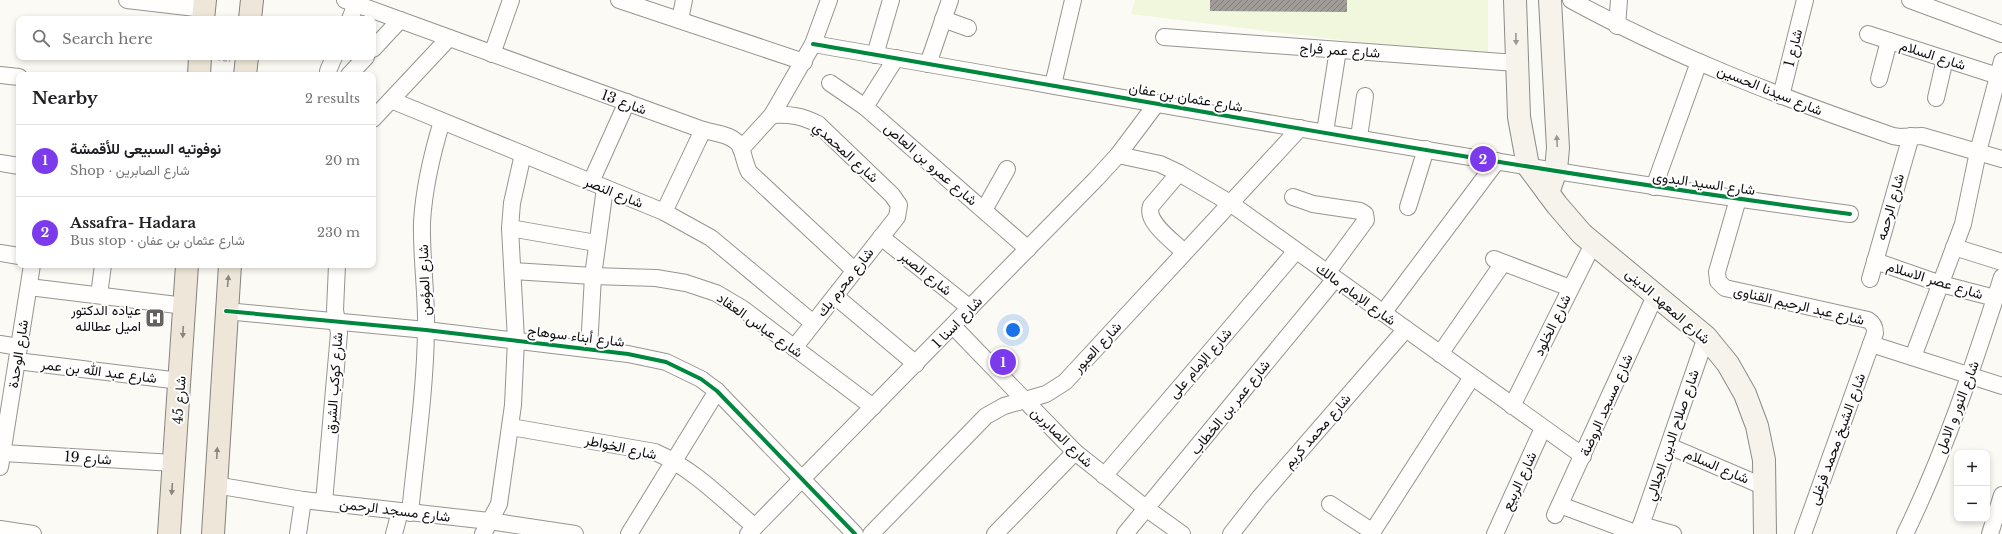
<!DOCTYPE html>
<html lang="en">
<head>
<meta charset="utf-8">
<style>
	:root { --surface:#fff; --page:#f6f6f6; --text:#202124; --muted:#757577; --line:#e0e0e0; --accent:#7c3aed }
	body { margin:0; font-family:"Libre Baskerville",Vazirmatn,serif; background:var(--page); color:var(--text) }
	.controls { position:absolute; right:12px; bottom:12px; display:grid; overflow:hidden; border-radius:8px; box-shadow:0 2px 6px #0003 }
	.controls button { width:36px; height:36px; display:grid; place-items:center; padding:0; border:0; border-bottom:1px solid var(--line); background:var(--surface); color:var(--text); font:20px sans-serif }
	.you { position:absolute; left:1013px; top:330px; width:14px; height:14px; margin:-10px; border:3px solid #fff; border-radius:50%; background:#1a73e8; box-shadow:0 0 0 6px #1a73e833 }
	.badge { display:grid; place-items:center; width:26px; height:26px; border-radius:50%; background:var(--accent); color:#fff; font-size:13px; font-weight:700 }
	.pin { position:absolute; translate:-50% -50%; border:2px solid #fff; box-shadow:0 1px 4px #0006 }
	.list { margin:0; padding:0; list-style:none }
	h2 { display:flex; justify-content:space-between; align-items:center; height:52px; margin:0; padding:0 16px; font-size:17px }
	h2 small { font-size:13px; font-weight:400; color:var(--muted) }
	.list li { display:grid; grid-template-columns:26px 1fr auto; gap:12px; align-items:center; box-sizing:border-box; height:72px; padding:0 16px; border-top:1px solid var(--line) }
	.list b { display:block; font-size:15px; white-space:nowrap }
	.list p { margin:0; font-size:13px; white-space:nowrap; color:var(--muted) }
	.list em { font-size:13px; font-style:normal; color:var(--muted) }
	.icon { flex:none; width:22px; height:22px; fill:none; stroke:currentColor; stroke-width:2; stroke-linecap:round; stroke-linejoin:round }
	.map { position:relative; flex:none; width:2002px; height:534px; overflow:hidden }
	.search { position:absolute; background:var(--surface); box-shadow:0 2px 6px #0003; left:16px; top:16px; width:360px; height:44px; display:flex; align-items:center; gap:10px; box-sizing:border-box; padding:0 14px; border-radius:8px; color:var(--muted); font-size:15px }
	.panel { position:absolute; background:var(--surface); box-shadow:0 2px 6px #0003; left:16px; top:72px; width:360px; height:196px; border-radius:8px }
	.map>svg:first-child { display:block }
</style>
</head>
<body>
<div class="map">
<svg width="2002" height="534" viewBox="0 0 2002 534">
	<defs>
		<pattern id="building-hatch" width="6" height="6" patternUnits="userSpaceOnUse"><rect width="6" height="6" fill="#a09d99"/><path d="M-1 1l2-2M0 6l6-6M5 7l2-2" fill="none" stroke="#817e7b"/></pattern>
	</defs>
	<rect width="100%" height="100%" fill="#fcfaf4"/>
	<polygon fill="#f0f7dc" points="1135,0 1488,0 1488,58 1131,14"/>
	<polygon fill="url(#building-hatch)" points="1210,0 1347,0 1347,12 1210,11"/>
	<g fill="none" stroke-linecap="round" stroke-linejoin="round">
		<g stroke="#969592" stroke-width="18">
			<g id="street">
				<polyline points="127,0 204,9"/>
				<path d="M345,0L703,130C715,133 736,135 741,148C744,156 745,164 749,172L855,271"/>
				<polyline points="619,0 804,62"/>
				<path d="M1571,0C1673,56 1783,98 1893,136L1899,137L1922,136L2002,159"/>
				<polyline points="1910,0 2002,34"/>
				<polyline points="350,19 356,4"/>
				<polyline points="943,19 968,28"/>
				<polyline points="680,20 684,0"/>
				<polyline points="1617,26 1619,0"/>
				<polyline points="1868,34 1998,76"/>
				<polyline points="1164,37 1516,63"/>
				<path d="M813,44C1158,103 1503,168 1850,214"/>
				<polyline points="373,49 400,20"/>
				<polyline points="492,54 511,0"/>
				<polyline points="875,55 891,0"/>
				<polyline points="928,64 950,0"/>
				<polyline points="328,71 334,57"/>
				<polyline points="0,75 19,77"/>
				<polyline points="349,75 366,57"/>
				<polyline points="1879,79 1889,41"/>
				<polyline points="830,83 865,107 1028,249"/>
				<polyline points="1053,85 1073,0"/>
				<polyline points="1781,96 1805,0"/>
				<polyline points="1936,98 1945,59"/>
				<polyline points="391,100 664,212 711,238 813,323"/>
				<polyline points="865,107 896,58"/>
				<path d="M772,115C790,114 802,116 818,124L892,195L899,205L897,217L794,348"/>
				<polyline points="373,119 449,38"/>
				<polyline points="1325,132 1338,50"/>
				<polyline points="1359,137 1365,96"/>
				<polyline points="741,149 772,115 813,44 829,0"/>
				<polyline points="1118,155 1160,164 1179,173 1230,203 1583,456"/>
				<polyline points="0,163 19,166"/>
				<path d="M1179,173L1151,206C1145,222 1173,241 1184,252"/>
				<polyline points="591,182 627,102"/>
				<polyline points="1654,187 1699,62"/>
				<polyline points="1293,197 1313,204 1360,211 1365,214 1366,220 1327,273"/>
				<path d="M1738,199L1717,272L1718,281L1725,288L1868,320C1873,323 1875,326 1875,333L1803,534"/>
				<polyline points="1408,207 1426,149"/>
				<polyline points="984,210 1007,169"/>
				<polyline points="664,212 703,130"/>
				<polyline points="510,228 596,243"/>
				<polyline points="881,237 970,308"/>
				<polyline points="1954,247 2002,262"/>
				<polyline points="0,253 19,256"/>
				<polyline points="1494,259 1570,288"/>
				<polyline points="1875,261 1941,284 1995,298"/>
				<polyline points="513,271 593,276 656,278 686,283 716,293 743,309 873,407"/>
				<polyline points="1870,279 1911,136"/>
				<polyline points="29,287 185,306"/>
				<polyline points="99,295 103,265"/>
				<polyline points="835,296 916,364"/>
				<polyline points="226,311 426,330 628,354 666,362 701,379 717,391 855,534"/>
				<polyline points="1383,313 1497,161"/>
				<polyline points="953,326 1075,452 1147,509 1182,534"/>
				<polyline points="0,344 19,347"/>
				<polyline points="1871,344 2002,386"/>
				<polyline points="589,349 593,276 605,188"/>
				<polyline points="1440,354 1503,263"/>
				<polyline points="1913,357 1963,224 1978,152 2002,61"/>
				<polyline points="17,361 180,381"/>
				<polyline points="1512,406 1593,244"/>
				<path d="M511,427L655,452C694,469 723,500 755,527"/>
				<polyline points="1669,446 1765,487"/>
				<polyline points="3,453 174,463"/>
				<polyline points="0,467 32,265"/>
				<polyline points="1104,476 1296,251"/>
				<polyline points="215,485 303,500 489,521 575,534"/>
				<polyline points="324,502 339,333 335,310 337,265"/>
				<polyline points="1330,504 1373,532"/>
				<polyline points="1560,505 1638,534"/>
				<path d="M410,513C416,452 425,392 426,331C427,295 421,258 422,222C424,187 432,154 442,121"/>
				<polyline points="1555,515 1656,294"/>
				<polyline points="1641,525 1673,534"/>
				<polyline points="0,529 33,534"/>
				<polyline points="298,534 303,500"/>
				<polyline points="394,534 400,511"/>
				<polyline points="483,534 499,504 513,405 516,340 510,228 512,203 523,154"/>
				<polyline points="629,534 717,391"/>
				<polyline points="748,534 1096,179 1118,155 1157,103"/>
				<polyline points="871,534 986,416 1004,406 1046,394 1065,382 1300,128"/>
				<polyline points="995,534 1075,452"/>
				<polyline points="1125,534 1335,279"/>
				<polyline points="1231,534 1260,497 1406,329"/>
				<polyline points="1371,534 1472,377"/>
				<polyline points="1495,534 1543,428"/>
				<polyline points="1638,534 1706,337"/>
				<path d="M1905,534C1945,452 1974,364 2002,277"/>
				<polyline points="1990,534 2002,495"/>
			</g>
		</g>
		<g stroke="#8c8b89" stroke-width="24">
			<g id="secondary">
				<polyline points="1515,0 1519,117 1528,166 1557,205 1582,234 1706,337 1728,364 1745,394 1757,426 1764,460 1765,534"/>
				<polyline points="1548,193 1556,170 1558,148 1550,0"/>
			</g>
		</g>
		<g stroke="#83827f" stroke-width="24">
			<g id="primary">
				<polyline points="203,19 205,0"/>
				<polyline points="250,19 252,0"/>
				<polyline points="199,75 200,57"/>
				<polyline points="245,75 247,57"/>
				<polyline points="169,534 187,265"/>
				<polyline points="213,534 230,265"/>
			</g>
		</g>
		<polyline stroke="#b9b9b8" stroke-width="2.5" stroke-dasharray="4 2" stroke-linecap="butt" points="217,59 230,61"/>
		<use href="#street" stroke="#fffefd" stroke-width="16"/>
		<use href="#secondary" stroke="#f5f3eb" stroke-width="22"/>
		<use href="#primary" stroke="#eee7d9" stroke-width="22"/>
		<g stroke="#fff" stroke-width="6">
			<g id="cycleway">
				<path d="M813,44C1158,103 1503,168 1850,214"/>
				<polyline points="226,311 426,330 628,354 666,362 701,379 717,391 855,534"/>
			</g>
		</g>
		<use href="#cycleway" stroke="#00873e" stroke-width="4"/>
	</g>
	<defs><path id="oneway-solid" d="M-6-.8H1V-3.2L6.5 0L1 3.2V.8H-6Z"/></defs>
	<g fill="#999893">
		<use href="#oneway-solid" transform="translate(1516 39) rotate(89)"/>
		<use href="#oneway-solid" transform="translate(1557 141) rotate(-93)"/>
	</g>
	<g fill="#8a867e">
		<use href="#oneway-solid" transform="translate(228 281) rotate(-85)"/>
		<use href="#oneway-solid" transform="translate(183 332) rotate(93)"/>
		<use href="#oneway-solid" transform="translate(217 453) rotate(-87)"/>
		<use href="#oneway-solid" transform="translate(172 489) rotate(94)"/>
	</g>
	<defs>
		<g id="hospital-square" transform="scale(1)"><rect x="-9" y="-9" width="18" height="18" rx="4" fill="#62615f" stroke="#fff"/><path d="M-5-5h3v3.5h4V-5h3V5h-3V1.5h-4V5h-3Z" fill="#fff"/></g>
	</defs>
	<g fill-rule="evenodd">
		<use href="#hospital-square" x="155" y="318"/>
	</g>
	<g text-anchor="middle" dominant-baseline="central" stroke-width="4" stroke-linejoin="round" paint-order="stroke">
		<g font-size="14" fill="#0f0f0f" stroke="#fff">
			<text transform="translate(1793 48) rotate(-76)">شارع 1</text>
			<text transform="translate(1340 50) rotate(4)">شارع عمر فراج</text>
			<text transform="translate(1933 55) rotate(18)">شارع السلام</text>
			<text transform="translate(1770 90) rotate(22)">شارع سيدنا الحسين</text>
			<text transform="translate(1186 97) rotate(10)">شارع عثمان بن عفان</text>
			<text transform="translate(624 102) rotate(20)">شارع 13</text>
			<text transform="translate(846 152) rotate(42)">شارع المحمدي</text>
			<text transform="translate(931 164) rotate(41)">شارع عمرو بن العاص</text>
			<text transform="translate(1704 183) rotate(8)">شارع السيد البدوى</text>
			<text transform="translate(614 192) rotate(22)">شارع النصر</text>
			<text transform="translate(1890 207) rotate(-74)">شارع الرحمه</text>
			<text transform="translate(926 273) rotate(39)">شارع الصبر</text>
			<text transform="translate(424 280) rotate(-92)">شارع المؤمن</text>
			<text transform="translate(1935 280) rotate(17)">شارع عصر الاسلام</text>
			<text transform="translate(845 282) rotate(-52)">شارع محرم بك</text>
			<text transform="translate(1356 294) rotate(36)">شارع الإمام مالك</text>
			<text transform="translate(1799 305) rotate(13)">شارع عبد الرحيم القناوى</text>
			<text transform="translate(1668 306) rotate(41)">شارع المعهد الدينى</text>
			<text transform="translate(957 322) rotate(-46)">شارع اسنا 1</text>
			<text transform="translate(760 325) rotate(35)">شارع عباس العقاد</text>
			<text transform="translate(1552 325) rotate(-64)">شارع الخلود</text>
			<text transform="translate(576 336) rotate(7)">شارع أبناء سوهاج</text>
			<text transform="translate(1097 347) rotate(-47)">شارع العبور</text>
			<text transform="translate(18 354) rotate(-81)">شارع الوحدة</text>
			<text transform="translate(1200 363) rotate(-49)">شارع الإمام على</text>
			<text transform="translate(99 371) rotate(7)">شارع عبد الله بن عمر</text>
			<text transform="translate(334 383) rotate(-86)">شارع كوكب الشرق</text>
			<text transform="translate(179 400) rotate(-86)">شارع 45</text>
			<text transform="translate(1606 405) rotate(-66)">شارع مسجد الروضة</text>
			<text transform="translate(1230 407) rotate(-51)">شارع عمر بن الخطاب</text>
			<text transform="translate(1957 407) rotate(-69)">شارع النور و الامل</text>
			<text transform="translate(1317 431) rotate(-49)">شارع محمد كريم</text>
			<text transform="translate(1672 435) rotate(-71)">شارع صلاح الدين الجلالي</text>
			<text transform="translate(1062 437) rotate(44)">شارع الصابرين</text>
			<text transform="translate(1837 439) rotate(-70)">شارع الشيخ محمد فرغلى</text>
			<text transform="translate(621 447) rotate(12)">شارع الخواطر</text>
			<text transform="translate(88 458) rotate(4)">شارع 19</text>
			<text transform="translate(1717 466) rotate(23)">شارع السلام</text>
			<text transform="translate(1519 481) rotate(-65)">شارع الربيع</text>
			<text transform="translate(395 510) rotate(7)">شارع مسجد الرحمن</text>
		</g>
		<g font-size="14" fill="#0f0f0f" stroke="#fff" text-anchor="end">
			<text x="141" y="310">عياده الدكتور<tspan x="141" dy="16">اميل عطالله</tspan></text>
		</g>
	</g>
</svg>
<div class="controls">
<button>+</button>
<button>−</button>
</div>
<div class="you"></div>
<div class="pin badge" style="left:1003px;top:362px">1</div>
<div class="pin badge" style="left:1483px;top:159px">2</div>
<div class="search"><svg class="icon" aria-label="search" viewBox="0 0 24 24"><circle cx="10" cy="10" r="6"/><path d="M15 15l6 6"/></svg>Search here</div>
<section class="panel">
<h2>Nearby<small>2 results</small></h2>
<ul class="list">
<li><span class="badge">1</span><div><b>نوفوتيه السبيعى للأقمشة</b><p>Shop · شارع الصابرين</p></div><em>20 m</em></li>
<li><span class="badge">2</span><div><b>Assafra- Hadara</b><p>Bus stop · شارع عثمان بن عفان</p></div><em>230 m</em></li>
</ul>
</section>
</div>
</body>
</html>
